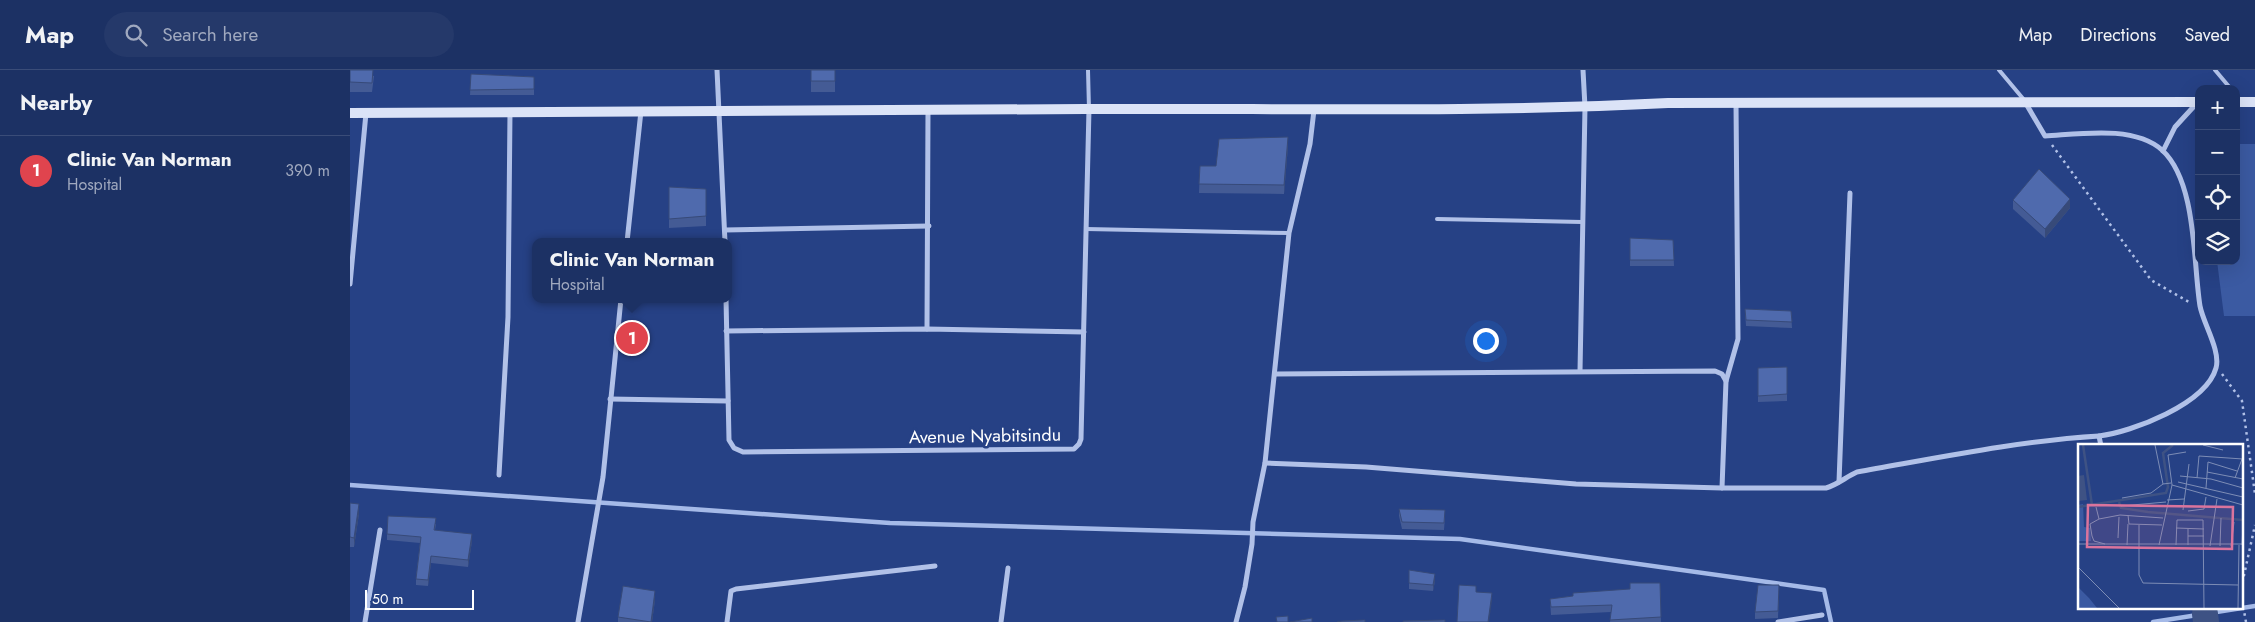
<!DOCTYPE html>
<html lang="en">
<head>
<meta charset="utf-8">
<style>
	:root { --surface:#1c3164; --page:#25396a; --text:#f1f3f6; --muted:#a0a9bf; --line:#3a4c78; --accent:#8abfa5 }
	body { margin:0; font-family:Jost,sans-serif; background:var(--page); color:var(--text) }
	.controls { position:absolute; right:15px; top:15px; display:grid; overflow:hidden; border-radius:10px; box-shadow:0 5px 20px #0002 }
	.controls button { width:45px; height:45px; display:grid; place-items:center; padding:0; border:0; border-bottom:1px solid var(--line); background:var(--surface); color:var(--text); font:25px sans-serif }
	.scale { position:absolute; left:15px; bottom:12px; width:109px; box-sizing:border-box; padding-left:5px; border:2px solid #fff; border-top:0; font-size:14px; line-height:18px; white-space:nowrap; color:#fff; -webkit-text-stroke:4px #264185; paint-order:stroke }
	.you { position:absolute; left:1135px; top:270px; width:18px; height:18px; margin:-12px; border:4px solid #fff; border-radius:50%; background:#1a73e8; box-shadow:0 0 0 8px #1a73e833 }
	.badge { display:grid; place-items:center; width:32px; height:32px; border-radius:50%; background:var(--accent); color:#fff; font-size:16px; font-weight:700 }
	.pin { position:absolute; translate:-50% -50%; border:2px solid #fff; box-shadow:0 1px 5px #0006 }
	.popup { position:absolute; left:182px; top:168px; width:200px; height:65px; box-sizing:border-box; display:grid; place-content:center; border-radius:10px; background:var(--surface); filter:drop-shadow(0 1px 4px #0005); font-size:16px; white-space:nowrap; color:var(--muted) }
	.popup b { font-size:19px; color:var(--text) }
	.popup::after { content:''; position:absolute; left:50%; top:100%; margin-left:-10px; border:10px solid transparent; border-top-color:var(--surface) }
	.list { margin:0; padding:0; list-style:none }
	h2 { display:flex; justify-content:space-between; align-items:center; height:65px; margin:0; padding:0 20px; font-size:21px }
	h2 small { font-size:16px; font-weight:400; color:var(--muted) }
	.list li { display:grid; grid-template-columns:32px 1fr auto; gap:15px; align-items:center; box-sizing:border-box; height:70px; padding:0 20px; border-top:1px solid var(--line) }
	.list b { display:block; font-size:19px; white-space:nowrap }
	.list p { margin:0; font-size:16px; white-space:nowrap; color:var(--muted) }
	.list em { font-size:16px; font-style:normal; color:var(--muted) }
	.icon { flex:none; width:28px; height:28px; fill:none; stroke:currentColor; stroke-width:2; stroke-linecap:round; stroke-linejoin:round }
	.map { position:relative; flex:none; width:1905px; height:552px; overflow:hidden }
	header { display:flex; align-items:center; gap:30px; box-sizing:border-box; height:70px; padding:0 25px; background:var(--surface); border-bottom:1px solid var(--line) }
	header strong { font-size:24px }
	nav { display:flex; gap:28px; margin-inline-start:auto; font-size:18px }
	.search { width:350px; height:45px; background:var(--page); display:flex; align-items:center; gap:12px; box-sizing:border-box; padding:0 18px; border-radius:28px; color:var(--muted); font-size:19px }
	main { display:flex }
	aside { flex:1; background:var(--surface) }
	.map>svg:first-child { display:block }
</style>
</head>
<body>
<header>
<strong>Map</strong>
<div class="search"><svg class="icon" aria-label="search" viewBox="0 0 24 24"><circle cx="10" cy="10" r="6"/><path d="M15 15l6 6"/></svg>Search here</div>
<nav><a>Map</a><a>Directions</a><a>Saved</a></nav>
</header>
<main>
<aside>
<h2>Nearby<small></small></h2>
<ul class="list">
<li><span class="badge" style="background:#e0444e">1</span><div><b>Clinic Van Norman</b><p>Hospital</p></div><em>390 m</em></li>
</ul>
</aside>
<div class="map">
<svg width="1905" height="552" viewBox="0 0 1905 552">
	<rect width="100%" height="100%" fill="#264185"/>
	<polygon fill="#3b5aa2" points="1886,74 1905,74 1905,246 1874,246 1867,191 1886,191"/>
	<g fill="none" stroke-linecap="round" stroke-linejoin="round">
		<g stroke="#a5bae8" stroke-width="4.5">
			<polyline points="0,415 540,453 1110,469 1474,520 1481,552"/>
			<polyline points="1803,552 1905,536"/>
		</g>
		<polyline stroke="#3e5284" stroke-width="26" points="1855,544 1856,552"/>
		<g stroke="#b1c1e8" stroke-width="2.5" stroke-dasharray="2.5 4" stroke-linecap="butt">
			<polyline points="1702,75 1801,210 1839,232"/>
			<polyline points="1872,304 1892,331 1905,424"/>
			<polyline points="1891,519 1905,455"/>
			<polyline points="1891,524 1896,552"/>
		</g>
		<g stroke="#b1c1e8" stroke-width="4">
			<polyline points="738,0 739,39"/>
			<polyline points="1649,0 1675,31"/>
			<polyline points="1865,0 1881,19"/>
			<polyline points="1087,149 1232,152"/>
			<polyline points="736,159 939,163"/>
		</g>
		<g stroke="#b1c1e8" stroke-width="5">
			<polyline points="367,0 375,172"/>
			<path d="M1675,32L1695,66C1730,64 1784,55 1812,80C1847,112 1843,193 1850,236C1853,253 1871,281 1866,298C1856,334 1782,362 1749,366"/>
			<polyline points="1813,81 1825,57 1847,33"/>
			<polyline points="375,160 579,156"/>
			<polyline points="277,172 291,41"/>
			<polyline points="0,214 16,43"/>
			<polyline points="376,229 379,370 384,378 393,382 724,379 729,374 731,369 739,39"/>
			<polyline points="577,259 578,40"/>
			<polyline points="376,261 577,259 734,262"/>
			<polyline points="1230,301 1235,37 1233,0"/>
			<polyline points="926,304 1365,301 1372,304 1376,311 1372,418"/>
			<polyline points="1376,311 1388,269 1386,33"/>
			<polyline points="260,329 378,331"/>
			<path d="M915,393L1016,397L1226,414L1372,418H1476C1487,415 1496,407 1507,402C1587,388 1668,371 1749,366L1751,376"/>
			<polyline points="149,405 158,247 160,42"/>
			<polyline points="1489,412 1500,123"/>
			<polyline points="15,552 30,460"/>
			<polyline points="228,552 253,407 271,229"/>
			<polyline points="377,552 381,521 386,519 585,496"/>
			<polyline points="651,552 658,498"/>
			<polyline points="886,552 895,517 902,474 903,452 915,393 939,163 960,74 964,40"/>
			<polyline points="1428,552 1472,545"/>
		</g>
		<g stroke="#dbe3f7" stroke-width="10">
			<polyline points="1886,32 1905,32"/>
			<path d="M0,43C245,41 490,39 735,39C930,38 1124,43 1318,33L1849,32"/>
		</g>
	</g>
	<g fill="#445b95">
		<polygon points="0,0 24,6 22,22 0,22"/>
		<rect x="461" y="0" width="24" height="22"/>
		<polygon points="121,4 184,7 184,25 120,25"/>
		<polygon points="938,76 934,124 849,123 850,96 866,96"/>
		<polygon points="319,117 356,119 356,156 319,158"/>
		<polygon points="1663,130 1720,138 1695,168 1663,139"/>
		<polygon points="1323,170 1324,196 1280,196 1280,190"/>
		<polygon points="1395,239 1441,241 1442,258 1396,256"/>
		<polygon points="1437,297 1437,331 1408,332 1408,298"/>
		<polygon points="0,433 9,444 4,477 0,477"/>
		<polygon points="1049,439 1095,447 1094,460 1052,459 1049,446"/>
		<polygon points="86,454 85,460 122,471 118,497 81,493 78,516 66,515 66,509 70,473 37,470 37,464"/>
		<polygon points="1059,500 1085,511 1083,521 1059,519"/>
		<polygon points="1310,513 1311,552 1260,552 1261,542 1201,545 1200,529 1280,519"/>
		<polygon points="1429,522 1428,548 1405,549 1405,542"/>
		<polygon points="305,530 302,552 268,552 268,547"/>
	</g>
	<g fill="#374a79">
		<polygon points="938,67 938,76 934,124 934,115"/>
		<polygon points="1720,129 1720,138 1695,168 1695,159"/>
		<polygon points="9,434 9,444 4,477 4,468"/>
		<polygon points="122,464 122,471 118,497 118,490"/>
		<polygon points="81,486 81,493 78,516 78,510"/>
		<polygon points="1085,504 1085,511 1083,521 1083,515"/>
		<polygon points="305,521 305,530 302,552 301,552"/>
		<polygon points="1142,523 1142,530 1139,552 1138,552"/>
	</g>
	<g fill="#4f6aad" stroke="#374a79">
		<polygon points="0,0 23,0 22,13 0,12"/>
		<rect x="461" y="0" width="24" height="11"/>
		<polygon points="121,4 184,7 184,19 120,20"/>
		<polygon points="938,67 934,115 849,114 850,96 866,96 869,69"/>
		<polygon points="1689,99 1720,129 1695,159 1663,130"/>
		<polygon points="319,117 356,119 356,146 319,149"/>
		<polygon points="1280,168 1323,170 1324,190 1280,190"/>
		<polygon points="1395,239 1441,241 1442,252 1396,250"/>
		<polygon points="1437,297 1437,324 1408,326 1408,298"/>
		<polygon points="0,433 9,434 4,468 0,467"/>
		<polygon points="1049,439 1095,440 1094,453 1052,452"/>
		<polygon points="38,446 86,448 84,460 122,464 118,490 81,486 78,510 66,509 71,467 37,464"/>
		<polygon points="1059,500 1085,504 1083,515 1059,513"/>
		<polygon points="1280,513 1310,513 1311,547 1260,550 1262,535 1201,537 1200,529 1223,526 1223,523 1280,519"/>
		<polygon points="1109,515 1126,516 1126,522 1142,523 1138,552 1107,552"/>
		<polygon points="1408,515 1429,515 1428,541 1405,542"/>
		<polygon points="273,516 305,521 301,552 268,547"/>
		<polygon points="938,546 938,552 927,552 926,547"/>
		<polygon points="962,548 962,552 940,552"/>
		<polygon points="1015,550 1015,552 987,552 992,551"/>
		<polygon points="1095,550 1095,552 1053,552 1053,551"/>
	</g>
	<g text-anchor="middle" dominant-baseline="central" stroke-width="5" stroke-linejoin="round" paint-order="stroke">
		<g font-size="18" fill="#fff" stroke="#264185">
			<text transform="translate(635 366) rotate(-1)">Avenue Nyabitsindu</text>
		</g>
	</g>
	<g transform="translate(1728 374)">
		<rect width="165" height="165" fill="#264185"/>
		<path d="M5,60L6,83L12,84L13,97H0V61ZM0,143L11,154L19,164H0Z" fill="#3b5aa2"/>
		<path d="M6,31L9,56L0,57V32Z" fill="#3e5284"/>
		<path fill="none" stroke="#3e5284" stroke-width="2.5" d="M5,1L14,61M41,58L43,64L70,68L165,76M0,63L88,49L90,43L85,9L95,1"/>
		<path fill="none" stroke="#7d8db6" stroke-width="1" d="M77,1L85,40M125,1L145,6M129,28L165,35M102,32L133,35L165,44M119,34L121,12L165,15M157,34L164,15M100,38L165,53M94,41L165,61M128,44L130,18L159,27M44,54L73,49L85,40L93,39M89,56L106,55M43,62L88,58M18,63L21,75L42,71L85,74M105,66L111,20M110,67L126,65L128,53M50,71L51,80L84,81M21,75L12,80L14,92L16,97L27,100M61,81V131L65,139L160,141M98,84L126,85M110,92H126M40,94L41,73M0,100H165M49,101L50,80M81,101L94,41L90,11L108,8M98,101L99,76H125L126,164M110,101V85M164,101L165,81M132,102L139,55M142,102L143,74M153,102L156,78M0,123L41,164M160,164L161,101"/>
		<path fill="#da749d" fill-opacity="0.15" stroke="#da749d" stroke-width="2.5" d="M10,61L155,63L154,105L9,103Z"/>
		<rect width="165" height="165" fill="none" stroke="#fff" stroke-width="2.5"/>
	</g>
</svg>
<div class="controls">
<button>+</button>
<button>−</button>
<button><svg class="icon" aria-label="locate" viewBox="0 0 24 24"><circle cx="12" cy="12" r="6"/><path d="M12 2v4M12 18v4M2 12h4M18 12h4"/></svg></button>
<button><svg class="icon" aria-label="layers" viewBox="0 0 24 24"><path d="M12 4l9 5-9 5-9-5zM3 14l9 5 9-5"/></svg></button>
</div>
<div class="scale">50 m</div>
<div class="you"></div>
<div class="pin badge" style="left:282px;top:268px;background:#e0444e">1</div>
<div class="popup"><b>Clinic Van Norman</b>Hospital</div>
</div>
</main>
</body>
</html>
